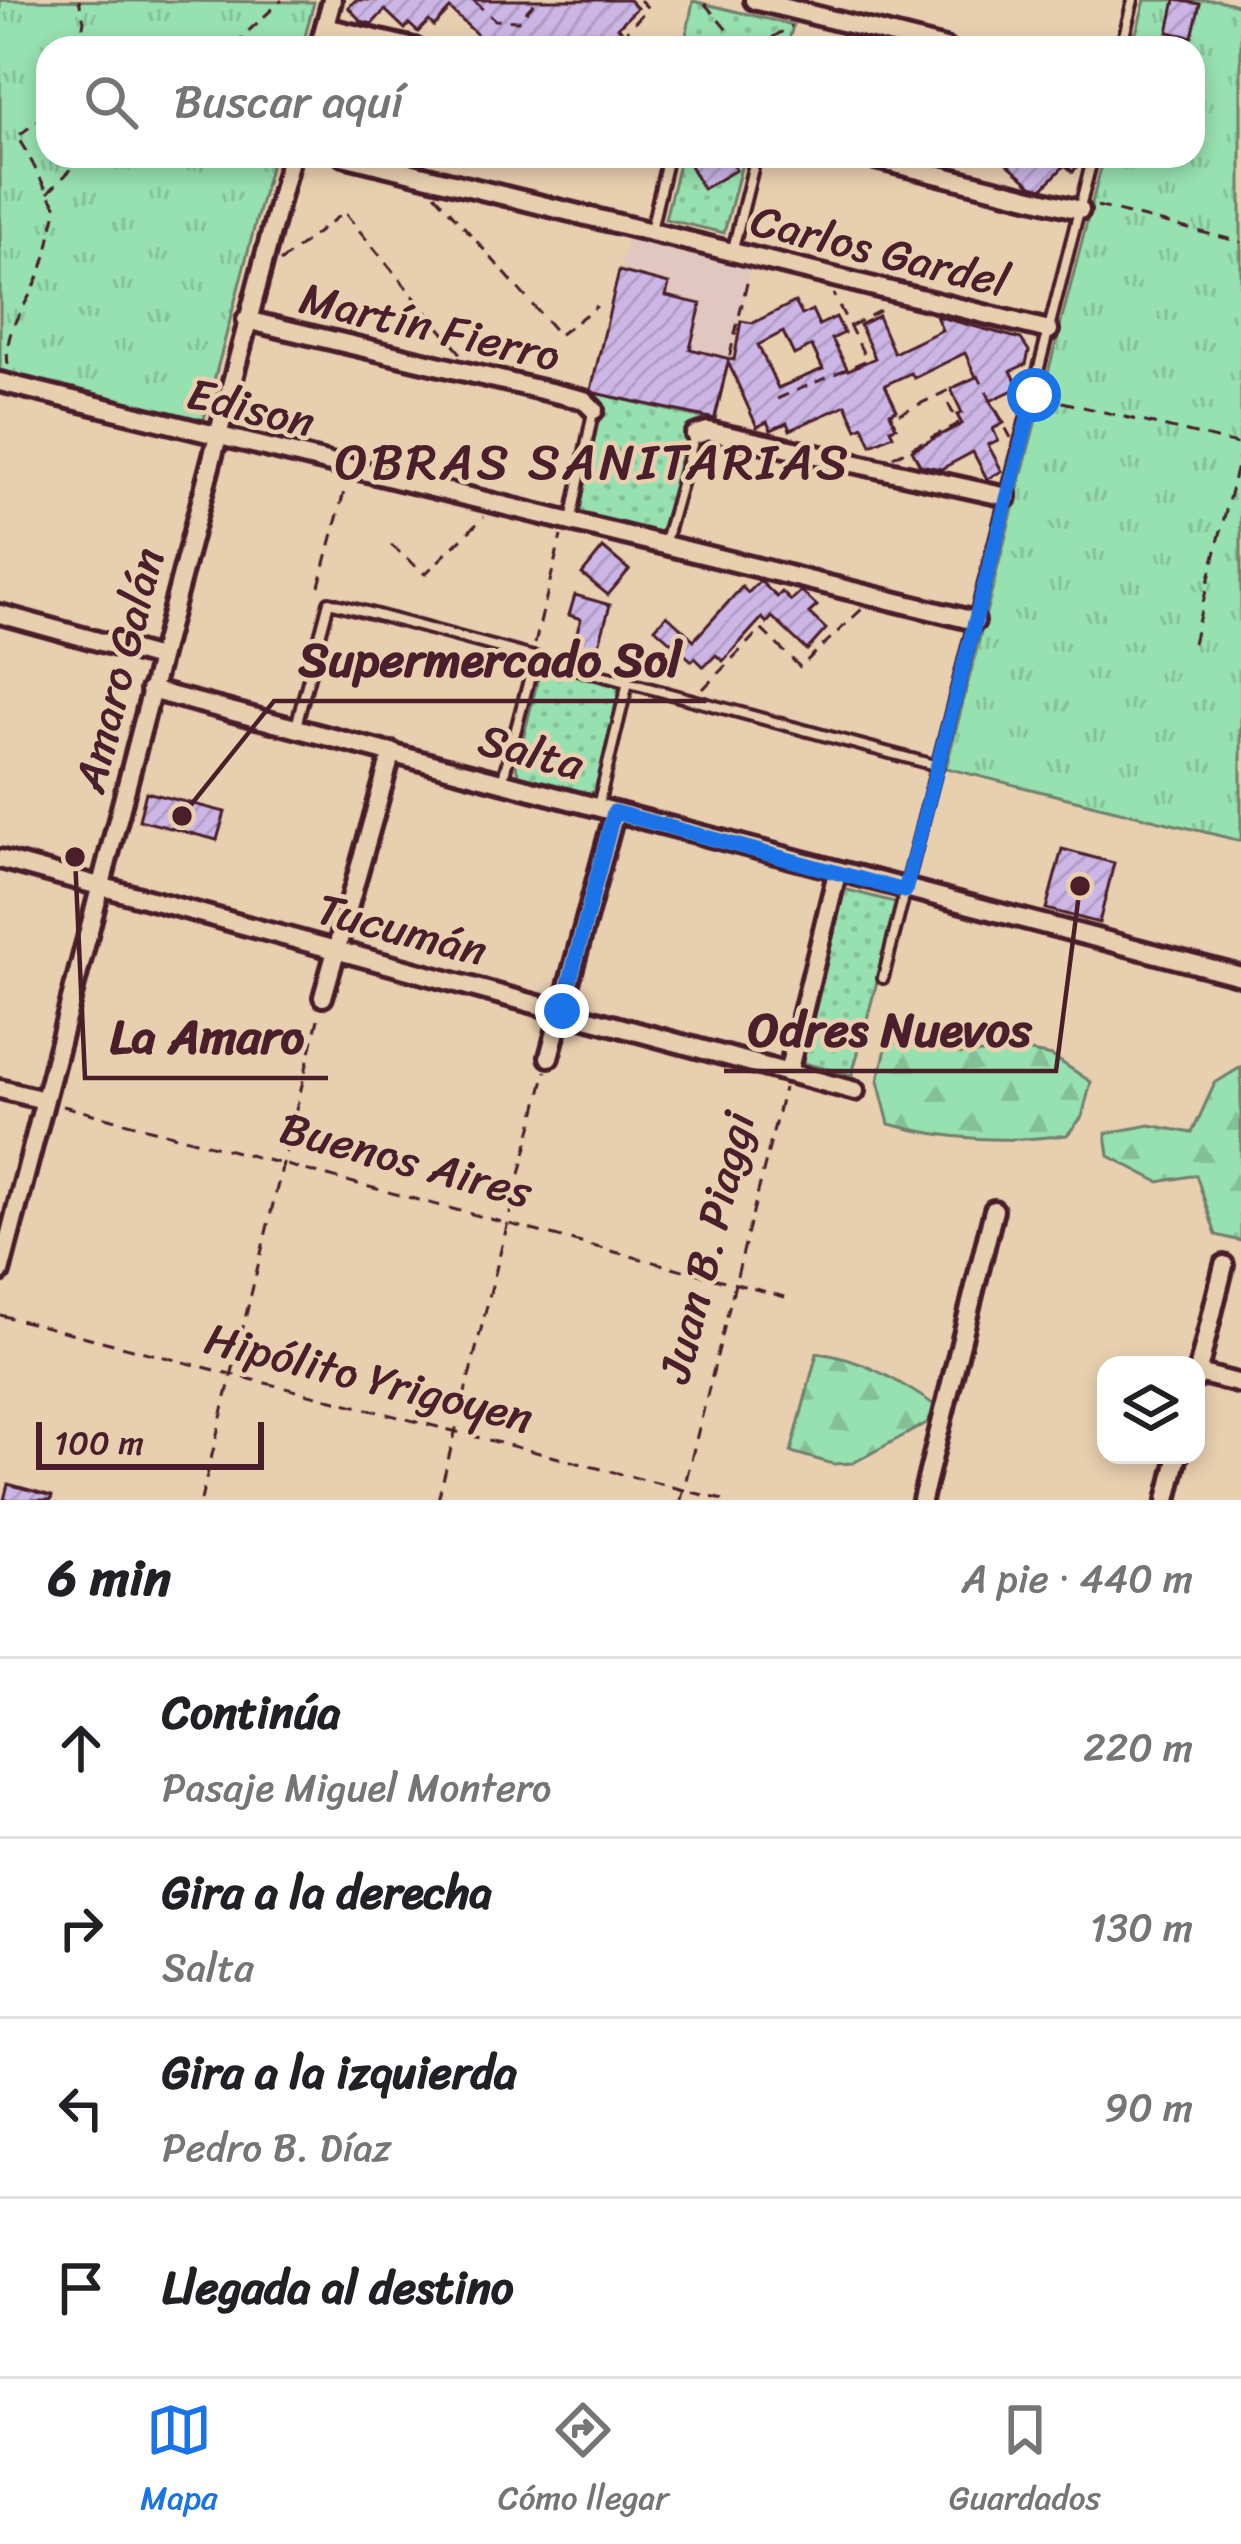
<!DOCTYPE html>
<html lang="es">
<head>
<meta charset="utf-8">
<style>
	:root { --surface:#fff; --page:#f6f6f6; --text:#202124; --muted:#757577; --line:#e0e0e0; --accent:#1a73e8 }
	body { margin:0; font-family:Sriracha,sans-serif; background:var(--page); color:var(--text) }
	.controls { position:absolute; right:36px; bottom:36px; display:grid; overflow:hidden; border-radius:24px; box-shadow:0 6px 18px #0003 }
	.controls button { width:108px; height:108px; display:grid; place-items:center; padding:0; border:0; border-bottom:3px solid var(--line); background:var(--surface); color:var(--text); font:60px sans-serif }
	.scale { position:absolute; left:36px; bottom:30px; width:228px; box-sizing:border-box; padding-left:12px; border:6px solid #4a1f2b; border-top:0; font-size:33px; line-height:42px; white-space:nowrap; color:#4a1f2b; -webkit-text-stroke:9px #e8cfb0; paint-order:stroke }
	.stop { position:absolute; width:36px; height:36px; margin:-27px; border:9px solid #1a73e8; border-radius:50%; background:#fff }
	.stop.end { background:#1a73e8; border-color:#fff; box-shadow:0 3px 12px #0008 }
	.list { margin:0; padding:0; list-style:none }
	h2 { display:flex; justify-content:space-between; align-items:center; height:156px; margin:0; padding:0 48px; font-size:51px }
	h2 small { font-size:39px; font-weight:400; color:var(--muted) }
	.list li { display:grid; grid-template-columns:78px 1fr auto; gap:36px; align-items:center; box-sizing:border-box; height:180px; padding:0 48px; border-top:3px solid var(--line) }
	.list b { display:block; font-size:45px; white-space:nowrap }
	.list p { margin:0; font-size:39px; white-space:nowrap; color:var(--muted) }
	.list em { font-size:39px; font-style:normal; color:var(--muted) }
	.icon { flex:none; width:66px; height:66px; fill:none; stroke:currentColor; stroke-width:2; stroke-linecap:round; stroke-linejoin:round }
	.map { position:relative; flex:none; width:1241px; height:1500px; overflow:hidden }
	.search { position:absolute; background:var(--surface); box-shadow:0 6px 18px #0003; left:36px; right:36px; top:36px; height:132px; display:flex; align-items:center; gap:30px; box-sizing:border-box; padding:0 42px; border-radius:36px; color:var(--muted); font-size:45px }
	.sheet { height:876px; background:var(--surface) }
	nav { display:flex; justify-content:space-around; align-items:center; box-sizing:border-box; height:168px; border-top:3px solid var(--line); background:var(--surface); font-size:33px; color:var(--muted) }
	nav a { display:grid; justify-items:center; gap:6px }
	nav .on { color:var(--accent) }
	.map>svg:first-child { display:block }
</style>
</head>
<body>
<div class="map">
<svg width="1241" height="1500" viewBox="0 0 1241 1500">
	<defs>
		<pattern id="grass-tufts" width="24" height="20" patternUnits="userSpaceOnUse" patternTransform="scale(3)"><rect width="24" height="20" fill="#97e0af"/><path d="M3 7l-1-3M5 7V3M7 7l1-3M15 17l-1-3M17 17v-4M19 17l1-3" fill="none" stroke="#84c097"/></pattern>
		<pattern id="forest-firs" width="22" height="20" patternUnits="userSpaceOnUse" patternTransform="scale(3)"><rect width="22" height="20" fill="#97e0af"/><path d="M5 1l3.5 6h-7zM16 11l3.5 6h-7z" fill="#84c097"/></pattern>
		<pattern id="park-dots" width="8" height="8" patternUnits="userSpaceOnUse" patternTransform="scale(3)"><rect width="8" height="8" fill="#97e0af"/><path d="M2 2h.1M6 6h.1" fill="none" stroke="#84c097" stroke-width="1.8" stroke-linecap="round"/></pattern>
		<pattern id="building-hatch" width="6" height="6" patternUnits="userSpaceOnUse" patternTransform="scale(3)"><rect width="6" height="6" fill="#ccb6e6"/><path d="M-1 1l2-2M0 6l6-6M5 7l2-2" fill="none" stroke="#b19cc5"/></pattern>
	</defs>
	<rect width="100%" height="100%" fill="#e8cfb0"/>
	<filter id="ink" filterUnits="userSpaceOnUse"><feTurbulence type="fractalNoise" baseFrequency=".00833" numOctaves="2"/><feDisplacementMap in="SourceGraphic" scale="24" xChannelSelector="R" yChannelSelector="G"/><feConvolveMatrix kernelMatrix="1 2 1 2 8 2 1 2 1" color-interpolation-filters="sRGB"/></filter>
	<g filter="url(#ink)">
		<polygon fill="#e0c8c0" points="627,238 751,267 715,421 591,392"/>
		<g fill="url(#grass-tufts)" stroke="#70806d" stroke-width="3">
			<polygon points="0,0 314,2 302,48 48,48 48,156 273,156 203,423 0,371"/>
			<polygon points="1145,0 1218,0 1241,6 1241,841 946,768 1104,156 1193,156 1193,48 1132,48"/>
		</g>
		<g fill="url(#forest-firs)" stroke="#70806d" stroke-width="3">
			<path d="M888,1041L961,1054L1026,1051L1052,1056L1091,1082L1082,1117L1067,1135C1005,1143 950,1140 889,1124L878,1081Z"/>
			<polygon points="1241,1067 1241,1241 1216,1235 1196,1175 1159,1182 1109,1156 1106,1133 1150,1125 1192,1133 1215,1083"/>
			<path d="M817,1353C861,1358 899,1381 936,1406L927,1423L853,1463L833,1464L791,1452Z"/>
		</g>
		<g fill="url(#park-dots)" stroke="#70806d" stroke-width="3">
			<polygon points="693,1 793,25 787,48 684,48"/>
			<polygon points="681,156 744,156 724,233 665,219"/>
			<polygon points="591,392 715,421 688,431 661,532 654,536 586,519 579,511 601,408"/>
			<polygon points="547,668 614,683 622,695 597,789 588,795 519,775 516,767 539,675"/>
			<polygon points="844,889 898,903 852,1075 799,1062"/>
		</g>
		<g fill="url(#building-hatch)" stroke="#4a1f2b" stroke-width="3" fill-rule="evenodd">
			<polygon points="356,0 629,0 637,8 618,27 639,48 588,48 573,33 560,47 547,34 531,48 524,44 520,48 491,48 450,9 434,26 429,21 418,32 409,24 405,29 385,10 372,24 361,21 348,7"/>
			<polygon points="1175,0 1200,4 1192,37 1168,32"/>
			<polygon points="685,156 728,156 736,170 703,189"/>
			<polygon points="998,156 1084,156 1073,172 1065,165 1043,188 1032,185"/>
			<path d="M619,271L669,284L666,296L701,304L690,349L734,360L741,321L753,323L795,302L802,315L812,310L819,325L836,317L844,333L832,339L848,370L875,358L860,325L878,316L894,353L942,330L936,316L1021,339L1029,351L1026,364L1011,371L1019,387L990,401L1004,423L993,429L998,440L988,445L1002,471L987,479L973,452L941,469L920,465L912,450L962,424L957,415L962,413L951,389L976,377L965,353L914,378L911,373L885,385L897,410L890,413L896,427L890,429L893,435L871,445L863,426L857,429L846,405L790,430L787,423L771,430L767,422L757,427L728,362L715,419L595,393L591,390ZM783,332L794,355L812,346L823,369L778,388L758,345Z"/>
			<polygon points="603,548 629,570 608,595 582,574"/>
			<polygon points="760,581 777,597 782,592 791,601 801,591 817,606 809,613 826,629 807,650 772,617 767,623 762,618 723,661 716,655 704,667 695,658 692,661 655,628 667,615 694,640 742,587 748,593"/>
			<polygon points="575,595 610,605 597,652 573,645 581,619 569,615"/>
			<polygon points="146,792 225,812 217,840 139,820"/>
			<polygon points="1062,849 1114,863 1099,923 1046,909"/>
			<polygon points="8,1484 52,1496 51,1500 4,1500"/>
		</g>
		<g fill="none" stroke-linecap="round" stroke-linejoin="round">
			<g stroke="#4a1f2b" stroke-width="16">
				<g id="service">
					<polyline points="1121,48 1133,0"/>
					<polyline points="651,230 668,156"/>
					<polyline points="733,249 756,156"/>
					<polyline points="571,521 593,412"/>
					<polyline points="664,545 694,438"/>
					<polyline points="296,726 329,602 938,766"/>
					<polyline points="502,782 535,657"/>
					<polyline points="598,806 628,682"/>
					<polyline points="883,978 1093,156"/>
				</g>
			</g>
			<g stroke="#4a1f2b" stroke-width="26">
				<g id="minor">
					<polyline points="754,0 945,48"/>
					<polyline points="325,27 414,48"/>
					<polyline points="319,48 332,0"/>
					<polyline points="343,156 1049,330"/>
					<polyline points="863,156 1080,210"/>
					<polyline points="246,320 584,400 594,410"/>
					<polyline points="0,382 975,621"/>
					<polyline points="695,435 708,431 1007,497"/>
					<polyline points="0,614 159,658"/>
					<polyline points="150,690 1241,976"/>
					<polyline points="0,859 855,1091"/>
					<polyline points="323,997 392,752"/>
					<polyline points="549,1057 615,812"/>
					<polyline points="788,1073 837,873"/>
					<polyline points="0,1089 44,1100"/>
					<polyline points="0,1272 291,156"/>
					<polyline points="1198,1373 1241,1384"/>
					<polyline points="1196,1379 1224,1265"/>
					<polyline points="922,1500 994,1210"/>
					<polyline points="1167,1500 1178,1455"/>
				</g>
			</g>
			<g stroke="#4a1f2b" stroke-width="3" stroke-dasharray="12 9" stroke-linecap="butt">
				<polyline points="474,1 495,20 518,21 537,0"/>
				<polyline points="705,4 742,48"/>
				<polyline points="620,38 648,8 640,0"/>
				<polyline points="79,48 84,21 79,0"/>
				<polyline points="237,48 242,37 282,0"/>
				<polyline points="754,48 792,26"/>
				<polyline points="48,193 84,156"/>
				<polyline points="435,194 559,335 597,306"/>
				<polyline points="1097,206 1241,242"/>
				<polyline points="280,262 344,212 462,355"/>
				<polyline points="851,326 885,308"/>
				<path d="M8,365C3,327 27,307 40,274C48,254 51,229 57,207C41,184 33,160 17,137L41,118L48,105"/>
				<polyline points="1042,397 1241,445"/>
				<polyline points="777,399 867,360 833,294"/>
				<polyline points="899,414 978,376 1011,438"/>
				<polyline points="715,417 749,275"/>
				<polyline points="893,457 958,424 944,395"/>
				<polyline points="391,545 425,574 484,517"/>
				<polyline points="319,586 346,484"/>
				<polyline points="1193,643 1241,450"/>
				<polyline points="535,644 561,536"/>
				<polyline points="703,689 761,629 800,667 862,609"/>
				<polyline points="63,1106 793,1299"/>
				<polyline points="0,1315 723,1500"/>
				<polyline points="201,1500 320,1011"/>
				<polyline points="438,1500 546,1071"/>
				<polyline points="681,1500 784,1088"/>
			</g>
			<use href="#service" stroke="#e8cfb0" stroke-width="8"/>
			<use href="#minor" stroke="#e8cfb0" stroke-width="16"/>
		</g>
	</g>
	<g fill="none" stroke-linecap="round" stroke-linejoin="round" filter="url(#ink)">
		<polyline stroke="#1a73e8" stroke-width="15" points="562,1011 614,812 905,891 1034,395"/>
	</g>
	<g text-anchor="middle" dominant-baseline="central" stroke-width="9" stroke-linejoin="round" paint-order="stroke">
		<g font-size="45" fill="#4a1f2b" stroke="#e8cfb0">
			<text transform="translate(880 251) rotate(14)">Carlos Gardel</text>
			<text transform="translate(430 327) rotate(13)">Martín Fierro</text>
			<text transform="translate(251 408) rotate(14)">Edison</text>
			<text transform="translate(119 670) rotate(-76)">Amaro Galán</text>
			<text transform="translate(531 752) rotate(15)">Salta</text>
			<text transform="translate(402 930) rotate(15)">Tucumán</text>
			<text transform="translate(406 1160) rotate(15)">Buenos Aires</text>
			<text transform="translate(707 1247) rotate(-76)">Juan B. Piaggi</text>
			<text transform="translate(369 1378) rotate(14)">Hipólito Yrigoyen</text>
		</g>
		<g font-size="51" letter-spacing="3" fill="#4a1f2b" stroke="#e8cfb0">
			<text x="593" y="462">OBRAS SANITARIAS</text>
		</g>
	</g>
	<path fill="none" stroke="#4a1f2b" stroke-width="4.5" d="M182 816L274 701H706M1080 886L1056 1071H724M75 857L85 1078H328"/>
	<g fill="#4a1f2b" stroke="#e8cfb0" stroke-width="4.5">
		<circle cx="182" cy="816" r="12"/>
		<circle cx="1080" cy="886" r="12"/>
		<circle cx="75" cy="857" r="12"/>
	</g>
	<g font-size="48" text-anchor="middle" font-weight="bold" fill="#4a1f2b" stroke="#e8cfb0" stroke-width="9" stroke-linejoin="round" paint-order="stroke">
		<text x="490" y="676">Supermercado Sol</text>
		<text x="890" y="1046">Odres Nuevos</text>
		<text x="207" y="1053">La Amaro</text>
	</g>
</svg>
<div class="controls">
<button><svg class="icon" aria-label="layers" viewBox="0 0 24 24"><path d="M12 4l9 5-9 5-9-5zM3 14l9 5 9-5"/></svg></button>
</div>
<div class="scale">100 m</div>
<div class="stop" style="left:1034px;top:395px"></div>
<div class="stop end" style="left:562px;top:1011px"></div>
<div class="search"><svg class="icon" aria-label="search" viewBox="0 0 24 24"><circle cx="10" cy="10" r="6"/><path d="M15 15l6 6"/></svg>Buscar aquí</div>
</div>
<section class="sheet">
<h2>6 min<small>A pie · 440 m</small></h2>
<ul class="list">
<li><svg class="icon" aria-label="ahead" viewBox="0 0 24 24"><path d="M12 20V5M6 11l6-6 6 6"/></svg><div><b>Continúa</b><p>Pasaje Miguel Montero</p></div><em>220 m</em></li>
<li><svg class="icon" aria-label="right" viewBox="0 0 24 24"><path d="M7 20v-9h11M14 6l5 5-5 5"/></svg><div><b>Gira a la derecha</b><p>Salta</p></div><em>130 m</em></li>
<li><svg class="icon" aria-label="left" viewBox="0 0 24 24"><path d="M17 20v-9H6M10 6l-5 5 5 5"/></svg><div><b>Gira a la izquierda</b><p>Pedro B. Díaz</p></div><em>90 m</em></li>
<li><svg class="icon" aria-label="arrive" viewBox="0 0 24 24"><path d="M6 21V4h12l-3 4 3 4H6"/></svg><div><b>Llegada al destino</b></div></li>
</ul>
</section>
<nav>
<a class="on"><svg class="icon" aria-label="map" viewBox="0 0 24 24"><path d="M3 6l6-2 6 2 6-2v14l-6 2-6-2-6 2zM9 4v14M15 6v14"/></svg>Mapa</a>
<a><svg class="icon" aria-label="directions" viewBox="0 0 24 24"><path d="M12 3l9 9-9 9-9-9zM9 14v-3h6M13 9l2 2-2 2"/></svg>Cómo llegar</a>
<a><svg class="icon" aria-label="saved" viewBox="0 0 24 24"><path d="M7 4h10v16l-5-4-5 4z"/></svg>Guardados</a>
</nav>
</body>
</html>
